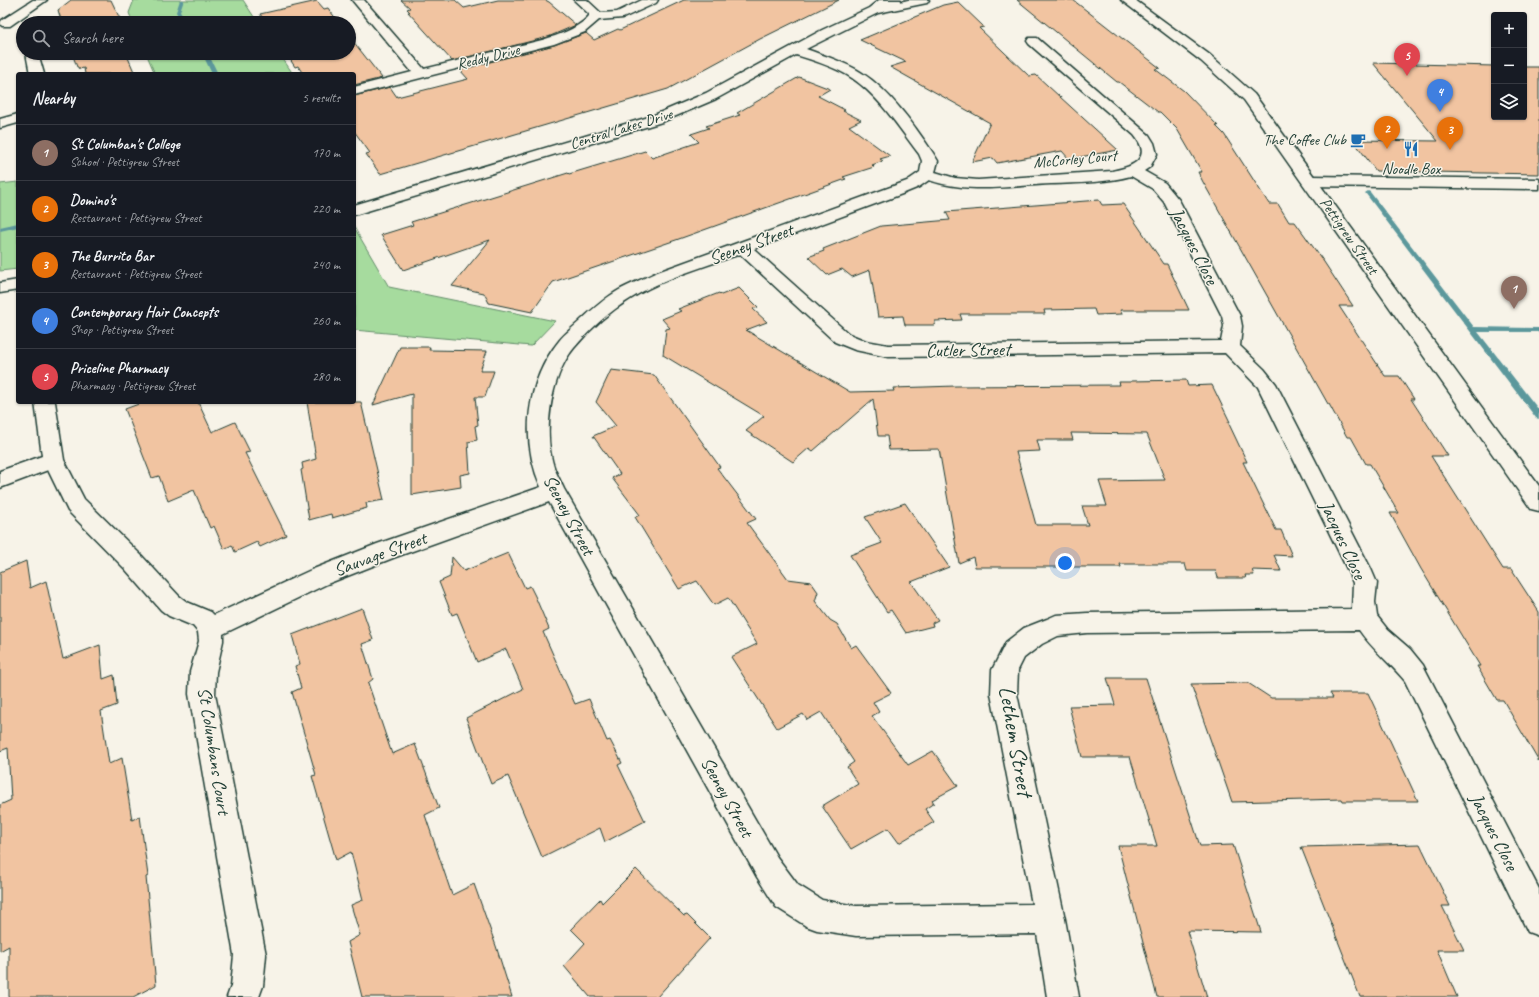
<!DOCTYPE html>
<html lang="en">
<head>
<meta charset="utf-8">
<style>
	:root { --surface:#171b24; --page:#20242c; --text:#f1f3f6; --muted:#9ea1a6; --line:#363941; --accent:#1f6fb2 }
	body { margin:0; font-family:Caveat,sans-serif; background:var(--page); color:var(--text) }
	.controls { position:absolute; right:12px; top:12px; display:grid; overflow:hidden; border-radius:4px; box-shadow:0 1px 3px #0004 }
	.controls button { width:36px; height:36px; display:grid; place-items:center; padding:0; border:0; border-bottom:1px solid var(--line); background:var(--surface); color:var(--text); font:20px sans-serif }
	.you { position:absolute; left:1065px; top:563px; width:14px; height:14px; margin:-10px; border:3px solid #fff; border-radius:50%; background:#1a73e8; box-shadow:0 0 0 6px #1a73e833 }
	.badge { display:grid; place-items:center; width:26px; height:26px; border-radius:50%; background:var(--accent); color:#fff; font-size:13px; font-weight:700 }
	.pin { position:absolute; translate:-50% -33px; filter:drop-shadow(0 1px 2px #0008) }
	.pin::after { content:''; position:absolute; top:21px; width:14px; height:12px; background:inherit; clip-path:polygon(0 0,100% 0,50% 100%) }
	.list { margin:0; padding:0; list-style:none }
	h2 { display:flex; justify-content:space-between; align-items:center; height:52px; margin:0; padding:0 16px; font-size:17px }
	h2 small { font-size:13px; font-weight:400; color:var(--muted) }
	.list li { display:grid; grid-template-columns:26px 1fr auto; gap:12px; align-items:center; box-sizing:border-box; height:56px; padding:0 16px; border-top:1px solid var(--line) }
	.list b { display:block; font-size:15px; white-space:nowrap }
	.list p { margin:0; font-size:13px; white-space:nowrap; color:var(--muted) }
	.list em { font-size:13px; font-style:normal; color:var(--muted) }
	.icon { flex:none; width:22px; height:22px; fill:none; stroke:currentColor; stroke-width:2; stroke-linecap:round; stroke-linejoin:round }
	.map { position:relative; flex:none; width:1539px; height:997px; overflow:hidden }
	.search { position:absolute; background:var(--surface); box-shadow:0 1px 3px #0004; left:16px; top:16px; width:340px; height:44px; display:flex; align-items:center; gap:10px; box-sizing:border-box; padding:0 14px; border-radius:22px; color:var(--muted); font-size:15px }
	.panel { position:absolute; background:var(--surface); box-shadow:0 1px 3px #0004; left:16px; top:72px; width:340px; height:332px; border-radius:4px }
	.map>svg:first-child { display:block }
</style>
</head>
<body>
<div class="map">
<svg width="1539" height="997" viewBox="0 0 1539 997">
	<rect width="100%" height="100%" fill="#f7f3e8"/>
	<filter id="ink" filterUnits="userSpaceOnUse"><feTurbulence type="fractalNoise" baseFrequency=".025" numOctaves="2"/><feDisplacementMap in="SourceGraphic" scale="8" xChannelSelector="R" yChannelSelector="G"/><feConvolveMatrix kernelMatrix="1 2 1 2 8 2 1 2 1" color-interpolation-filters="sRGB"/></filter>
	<g filter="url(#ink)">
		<g fill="#a6db9e" stroke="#628c69">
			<polygon points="134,0 243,0 258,23 133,23 129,13"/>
			<polygon points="146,53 279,53 293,74 155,74"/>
			<polygon points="18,182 18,269 0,271 0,184"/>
			<polygon points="354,227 389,287 555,321 531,346 354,330"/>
		</g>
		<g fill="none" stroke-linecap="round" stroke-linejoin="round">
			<g fill="#5c989c" fill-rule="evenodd">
				<polygon points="180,0 184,0 180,12 188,23 182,23 176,12"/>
				<polygon points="202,53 208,53 218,74 212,74"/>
				<polygon points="1368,191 1370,192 1474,327 1539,328 1539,332 1478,332 1539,410 1539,419 1536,418 1366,194 1365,193"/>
				<polygon points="18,223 18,227 0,231 0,227"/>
			</g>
		</g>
		<g fill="#f1c4a1" stroke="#1f3d34" fill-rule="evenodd">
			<polygon points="71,0 111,0 121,21 114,23 62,23 58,10"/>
			<polygon points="401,0 455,0 464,8 498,0 545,0 549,2 576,25 548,37 452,61 408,12 410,12 407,9 410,8"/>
			<polygon points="684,0 839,0 760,39 668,89 380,174 366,154 370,153 354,131 354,96 390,87 397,97 468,79 460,70 554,45 586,33 594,40 618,29 620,30"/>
			<polygon points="1017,0 1073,0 1160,68 1155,69 1184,91 1218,126 1216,126 1224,134 1269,204 1278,204 1289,222 1295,222 1324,262 1353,306 1339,306 1385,376 1399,376 1414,399 1411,399 1448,456 1431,456 1503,569 1511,569 1539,612 1539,762 1503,700 1497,700 1477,666 1480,666 1421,569 1390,513 1399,513 1370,464 1366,464 1351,437 1347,437 1329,404 1328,404 1203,182 1198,172 1202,172 1177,129 1160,112 1158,112 1119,82 1117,82"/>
			<polygon points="317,1 324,9 328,8 339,23 266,23 260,14"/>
			<polygon points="958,2 984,27 979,28 1029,76 1036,75 1118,150 1069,159 1062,151 997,163 993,158 972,162 990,123 890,67 906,62 860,40 943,5"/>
			<polygon points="349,36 382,78 354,85 354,74 303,74 298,66 295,67 286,53 349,53"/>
			<polygon points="72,53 126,53 135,74 85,74 84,68 79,69 78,67 77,67"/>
			<polygon points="1373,63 1494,66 1494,117 1524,117 1524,67 1539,67 1539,174 1376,171 1353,140 1438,141"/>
			<polygon points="799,77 830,89 818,96 845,110 843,111 861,120 849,126 890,156 880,159 883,161 872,165 874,167 843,177 846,179 676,240 553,282 532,312 489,303 484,293 452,286 490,240 403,270 381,235 413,225 411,222 568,173 569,174 645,151 652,158 699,142 691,134 709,128 706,126 740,115 737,113"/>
			<polygon points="1099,200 1102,205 1123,204 1164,264 1167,264 1189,310 1120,310 1122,314 1096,315 1094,309 1044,310 1045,314 960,314 962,320 935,321 935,325 905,325 903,316 878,317 870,270 852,277 842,269 827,275 808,257 824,251 823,249 881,226 950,220 946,212"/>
			<path d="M739,288L758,307L753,309L767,322L746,330L850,392L894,391L893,388L956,386L1120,385L1119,382H1131V381L1186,380L1188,386L1212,385L1230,422H1228L1247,462H1243L1276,530H1281L1292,556L1274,555L1281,571L1252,570L1254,575H1245L1246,578H1218L1216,571H1187L1185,564H1120L1121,567H975L973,557L959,563L939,449L889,450L887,436H878L873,399L813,451L809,448L793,462L746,431L764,416L663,355L666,329L670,328L662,319L681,311L678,309L719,293L721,295ZM1071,433L1147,434L1165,480L1099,481L1107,506H1082L1088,525H1036L1016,452L1040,451L1037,440H1073Z"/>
			<polygon points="400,347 430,347 429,350 487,351 480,371 494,371 485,397 475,397 478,425 475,426 477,440 468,442 470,473 460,475 461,487 412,495 412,394 373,405"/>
			<polygon points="611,370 654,375 720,467 717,468 756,519 747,523 788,579 811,582 818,592 815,601 830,620 837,624 851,648 856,645 891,693 873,702 879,712 872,716 908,765 933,751 958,786 932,800 934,803 925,809 934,822 899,843 888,828 851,849 822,806 858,784 847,767 854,762 821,712 807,720 803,714 777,728 731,657 757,644 728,598 714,605 697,581 679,589 635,517 640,515 612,478 620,474 593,436 616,426 596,402"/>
			<polygon points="144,402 198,402 212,432 235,422 250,452 245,453 286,535 260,547 257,542 235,552 232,545 224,549 214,526 210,528 194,490 168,501 159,476 152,478 125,409"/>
			<polygon points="307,402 361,402 384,500 366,503 367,508 332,518 331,514 309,520 301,470 303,469 302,463 316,459"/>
			<polygon points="905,503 949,567 911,582 938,620 932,623 933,626 906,633 891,610 887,612 850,555 882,543 865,517"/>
			<polygon points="508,553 525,588 530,586 535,596 549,629 543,632 575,704 589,699 607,741 610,740 622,763 618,765 645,821 605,842 600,828 542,857 508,776 491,784 466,718 523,689 506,649 477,662 457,613 452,615 439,582 450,577 452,557 464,571"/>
			<polygon points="26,561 30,588 46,581 63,659 100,645 103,679 114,675 117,705 101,711 109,764 122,758 132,820 140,816 148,876 146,877 156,985 133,997 9,997 9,946 0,951 0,805 11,800 8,748 0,751 0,572"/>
			<polygon points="362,608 373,640 362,644 373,679 368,683 392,754 415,744 439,808 425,815 452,895 474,884 496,946 512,997 362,997 348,942 360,935 351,905 363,900 351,852 336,860 312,776 316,775 292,692 301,688 295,666 300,664 292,635"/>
			<polygon points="1107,678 1146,678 1200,846 1233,845 1261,932 1187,931 1207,997 1157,997 1118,846 1157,846 1130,757 1082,757 1069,706 1115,705"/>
			<polygon points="1248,683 1271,698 1333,698 1330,693 1368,693 1418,801 1343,801 1342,799 1232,802 1191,684"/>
			<polygon points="1420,844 1450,906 1442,906 1464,950 1437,950 1457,997 1360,997 1301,847"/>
			<polygon points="636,869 684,916 687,915 710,938 657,997 590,997 564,966 585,943 571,929 600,899 602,903"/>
		</g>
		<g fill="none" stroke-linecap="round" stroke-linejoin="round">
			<g stroke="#1f3d34" stroke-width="3">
				<g id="minor">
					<polygon points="33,0 47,0 10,26 2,26 0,23 2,20"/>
					<path d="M352,0H364L424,69C450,63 475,56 501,50C527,43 571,37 589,16V14L574,0H587L601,13L617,12L642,0H658L656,3L623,18L599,20L585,32L554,44L354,95V87L412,72Z"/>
					<path d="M879,0H901L900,2L908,0H929L927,3L878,13L806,49C825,56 845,62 862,73C890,91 915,126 933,153L938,161L935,172L955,178L978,180L1112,171C1134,167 1153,158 1134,135L1029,44L1027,41L1029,38H1037L1149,135L1154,143L1157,154L1150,167L1144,171L1165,183L1179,200L1240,316L1242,326L1240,346L1264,369L1276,384L1371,569L1377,583L1375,602L1377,616L1388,630L1410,649L1423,665L1539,889V936L1528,932L1405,681C1390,663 1372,649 1359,630L1087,633L1058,636L1042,644L1024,658L1018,670L1017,694L1065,919L1079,997H1047L1037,934L856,936L817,930L806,926L776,907L757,877L549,502L393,558L327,584L223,634V641L216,672L215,694L266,955L263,986L259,997H227L231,986L234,955L189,694L190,672L199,641L198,632L193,626L169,616L161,610L126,570L68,511L48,470L0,488V471L42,456L35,402H55L64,460L84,499L142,556L179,596L187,602L211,612L214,615L311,570L377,544L541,487C520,440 526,382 559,341C565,333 574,327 581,320C593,309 605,298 619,290C630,284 643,279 655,273L907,181L920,172L922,161L919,154C899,128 880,97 852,78C835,67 815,61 796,55L716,99L662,122L354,215V205L652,116L706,93L822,30L869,8ZM1131,176L1153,189L1164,202L1222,316L1224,326L1221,341L888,345L866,341L849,334L754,249L902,194L919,187L929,180C971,194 1008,186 1051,184C1078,183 1105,183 1131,176ZM740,254L835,342L855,350L888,357L1225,353L1258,387L1347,569L1353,583L1352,609L1087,613L1056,615L1047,619L1024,628L1006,642L992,670L991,694L1032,904L856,906L822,900L798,885L777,857L564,489C561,483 558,476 555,470C542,435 550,377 574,348C589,330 610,311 630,299C663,278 704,267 740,254Z"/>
					<polygon points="26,53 38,53 44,74 30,74"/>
					<polygon points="18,114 18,123 0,128 0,119"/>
					<polygon points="1310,176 1539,179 1539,189 1310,186 1305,184 1302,181 1305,178"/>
					<polygon points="18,280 18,290 0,293 0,283"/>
				</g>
			</g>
			<g stroke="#1f3d34" stroke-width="3">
				<polygon id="major" points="1121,0 1135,0 1210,55 1254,94 1539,486 1539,511 1531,509 1244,100 1201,61"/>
			</g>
			<use href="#minor" fill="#f7f3e8" fill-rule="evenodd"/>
			<use href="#major" fill="#f7f3e8" fill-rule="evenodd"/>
		</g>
	</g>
	<defs>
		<g id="cafe-bare" transform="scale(1.2)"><path d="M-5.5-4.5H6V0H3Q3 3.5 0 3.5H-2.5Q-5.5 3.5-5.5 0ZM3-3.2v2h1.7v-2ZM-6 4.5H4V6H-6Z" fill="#1f6fb2" stroke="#f7f3e8" stroke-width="2.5" paint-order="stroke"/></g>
		<g id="restaurant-bare" transform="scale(1.2)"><path d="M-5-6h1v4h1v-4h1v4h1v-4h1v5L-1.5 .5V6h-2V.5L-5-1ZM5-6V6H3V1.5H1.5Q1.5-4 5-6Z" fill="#1f6fb2" stroke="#f7f3e8" stroke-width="2.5" paint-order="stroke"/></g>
	</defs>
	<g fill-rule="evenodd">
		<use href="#cafe-bare" x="1358" y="140"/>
		<use href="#restaurant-bare" x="1411" y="149"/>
	</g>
	<g text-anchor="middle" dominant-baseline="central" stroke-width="3" stroke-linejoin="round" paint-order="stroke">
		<g font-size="16" fill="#1f3d34" stroke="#f7f3e8">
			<text transform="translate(488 57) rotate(-14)">Reddy Drive</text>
			<text transform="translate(621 129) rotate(-17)">Central Lakes Drive</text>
			<text transform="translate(1075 159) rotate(-5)">McCorley Court</text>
			<text transform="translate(1349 236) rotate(55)">Pettigrew Street</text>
		</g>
		<g font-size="16" fill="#1f3d34" stroke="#f7f3e8" text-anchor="end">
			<text x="1346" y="140">The Coffee Club</text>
			<text x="1411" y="169" text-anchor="middle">Noodle Box</text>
		</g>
		<g font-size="19" fill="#1f3d34" stroke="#f7f3e8">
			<text transform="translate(751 244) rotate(-20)">Seeney Street</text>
			<text transform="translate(1194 246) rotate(63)">Jacques Close</text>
			<text transform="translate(968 350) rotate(-1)">Cutler Street</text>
			<text transform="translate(569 515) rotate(62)">Seeney Street</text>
			<text transform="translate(1343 540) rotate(65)">Jacques Close</text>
			<text transform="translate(380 554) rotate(-20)">Sauvage Street</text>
			<text transform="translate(214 751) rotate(81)">St Columbans Court</text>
			<text transform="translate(727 797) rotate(61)">Seeney Street</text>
			<text transform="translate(1494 832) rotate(63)">Jacques Close</text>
		</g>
		<g font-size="23" fill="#1f3d34" stroke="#f7f3e8">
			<text transform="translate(1016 741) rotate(80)">Lethem Street</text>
		</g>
	</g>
</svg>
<div class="controls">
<button>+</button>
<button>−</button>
<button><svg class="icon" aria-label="layers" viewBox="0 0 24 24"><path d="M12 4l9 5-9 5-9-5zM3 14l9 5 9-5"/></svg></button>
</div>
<div class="you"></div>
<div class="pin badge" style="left:1514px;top:309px;background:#8d6e63">1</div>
<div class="pin badge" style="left:1387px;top:149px;background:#e8710a">2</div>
<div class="pin badge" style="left:1450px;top:150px;background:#e8710a">3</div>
<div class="pin badge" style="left:1440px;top:112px;background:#3f7fe0">4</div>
<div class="pin badge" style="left:1407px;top:76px;background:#e0444e">5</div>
<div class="search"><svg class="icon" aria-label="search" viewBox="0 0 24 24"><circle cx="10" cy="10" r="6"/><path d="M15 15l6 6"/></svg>Search here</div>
<section class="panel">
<h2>Nearby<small>5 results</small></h2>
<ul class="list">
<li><span class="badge" style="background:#8d6e63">1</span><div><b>St Columban's College</b><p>School · Pettigrew Street</p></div><em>170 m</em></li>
<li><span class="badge" style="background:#e8710a">2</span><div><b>Domino's</b><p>Restaurant · Pettigrew Street</p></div><em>220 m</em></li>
<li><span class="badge" style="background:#e8710a">3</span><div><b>The Burrito Bar</b><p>Restaurant · Pettigrew Street</p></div><em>240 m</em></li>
<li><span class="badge" style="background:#3f7fe0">4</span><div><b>Contemporary Hair Concepts</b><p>Shop · Pettigrew Street</p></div><em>260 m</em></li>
<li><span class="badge" style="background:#e0444e">5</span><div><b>Priceline Pharmacy</b><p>Pharmacy · Pettigrew Street</p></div><em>280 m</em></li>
</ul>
</section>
</div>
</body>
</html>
